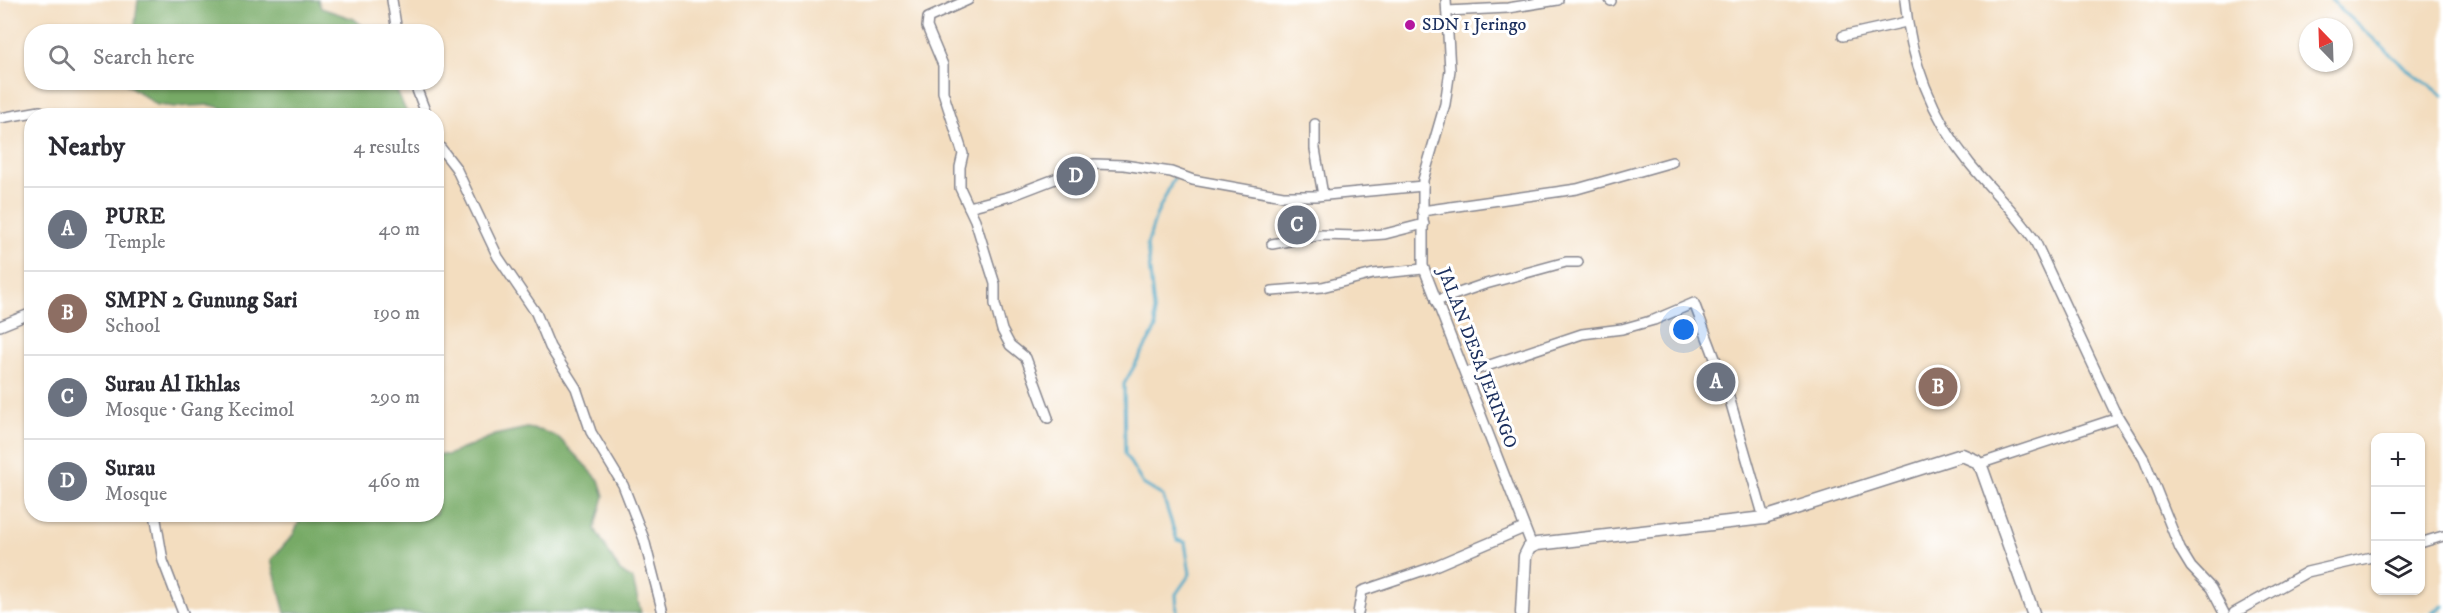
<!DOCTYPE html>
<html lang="en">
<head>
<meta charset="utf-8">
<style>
	:root { --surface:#fff; --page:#f2f2f3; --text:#2b2b33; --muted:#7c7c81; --line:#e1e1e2; --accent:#b5179e }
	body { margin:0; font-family:"IM FELL DW Pica",serif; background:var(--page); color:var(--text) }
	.controls { position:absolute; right:18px; bottom:18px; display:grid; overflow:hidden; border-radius:12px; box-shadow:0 2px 4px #0004 }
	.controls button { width:54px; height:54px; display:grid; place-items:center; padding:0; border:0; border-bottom:2px solid var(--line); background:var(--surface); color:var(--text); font:30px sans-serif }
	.compass { position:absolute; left:2299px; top:18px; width:54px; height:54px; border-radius:50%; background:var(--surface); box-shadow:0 2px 4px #0004; rotate:337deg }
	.you { position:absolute; left:1684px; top:330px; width:21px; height:21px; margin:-15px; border:4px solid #fff; border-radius:50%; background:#1a73e8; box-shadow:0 0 0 9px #1a73e833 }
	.badge { display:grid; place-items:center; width:39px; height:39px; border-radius:50%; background:var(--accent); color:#fff; font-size:20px; font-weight:700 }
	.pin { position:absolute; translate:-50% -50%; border:3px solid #fff; box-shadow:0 2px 6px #0006 }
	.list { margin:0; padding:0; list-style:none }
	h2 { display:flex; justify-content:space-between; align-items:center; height:78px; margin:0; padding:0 24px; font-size:26px }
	h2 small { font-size:20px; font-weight:400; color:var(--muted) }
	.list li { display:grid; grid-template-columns:39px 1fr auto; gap:18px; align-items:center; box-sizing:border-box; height:84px; padding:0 24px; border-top:2px solid var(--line) }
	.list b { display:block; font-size:22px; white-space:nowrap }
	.list p { margin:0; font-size:20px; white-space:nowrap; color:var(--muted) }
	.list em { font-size:20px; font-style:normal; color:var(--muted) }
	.icon { flex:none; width:33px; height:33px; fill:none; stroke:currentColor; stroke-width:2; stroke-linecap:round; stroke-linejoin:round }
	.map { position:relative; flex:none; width:2443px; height:613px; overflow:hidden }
	.search { position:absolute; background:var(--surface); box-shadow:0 2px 4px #0004; left:24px; top:24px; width:420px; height:66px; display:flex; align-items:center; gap:15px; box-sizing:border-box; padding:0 21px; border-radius:24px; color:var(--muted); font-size:22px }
	.panel { position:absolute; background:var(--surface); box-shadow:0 2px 4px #0004; left:24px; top:108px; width:420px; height:414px; border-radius:24px }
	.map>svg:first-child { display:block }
</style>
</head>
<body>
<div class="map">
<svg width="2443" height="613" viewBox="0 0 2443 613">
	<rect width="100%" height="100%" fill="#fff"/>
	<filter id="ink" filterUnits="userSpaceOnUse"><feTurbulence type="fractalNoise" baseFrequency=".0167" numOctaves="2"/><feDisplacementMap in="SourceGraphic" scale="12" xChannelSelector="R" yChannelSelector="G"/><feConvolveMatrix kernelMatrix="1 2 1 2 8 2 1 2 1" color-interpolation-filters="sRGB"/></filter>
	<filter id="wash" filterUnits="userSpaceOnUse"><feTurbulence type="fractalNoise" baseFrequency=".008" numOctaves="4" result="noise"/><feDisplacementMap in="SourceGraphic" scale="24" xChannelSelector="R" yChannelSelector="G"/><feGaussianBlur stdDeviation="1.35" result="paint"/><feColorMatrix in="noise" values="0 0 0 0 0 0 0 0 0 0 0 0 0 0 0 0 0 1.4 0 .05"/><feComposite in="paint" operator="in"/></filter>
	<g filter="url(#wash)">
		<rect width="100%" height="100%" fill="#f3ddbf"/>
		<g fill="#7a6" stroke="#496c62" stroke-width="1.5">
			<polygon points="138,0 318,0 321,8 354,19 369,31 137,31 135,24"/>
			<polygon points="125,83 393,83 408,115 247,116 211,105 175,107 157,105"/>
			<polygon points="436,184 443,208 437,231 436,231"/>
			<polygon points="527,428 543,431 559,438 599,480 604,496 595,529 619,570 633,580 641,613 285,613 271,560 293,535 302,515 436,514 437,454 448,455 495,435"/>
		</g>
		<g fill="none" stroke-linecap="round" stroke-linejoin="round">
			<g stroke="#46a6c5" stroke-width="3">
				<polyline points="2331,0 2402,65 2443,96"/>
				<polyline points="1174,178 1156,216 1147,245 1156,328 1124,384 1125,454 1143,484 1163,496 1177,540 1185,542 1190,574 1176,594 1177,613"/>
				<polyline points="2432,613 2443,606"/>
			</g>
		</g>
	</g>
	<g filter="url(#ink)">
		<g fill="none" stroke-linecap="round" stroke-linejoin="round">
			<g stroke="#87868e" stroke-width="12">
				<g id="minor">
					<polyline points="392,0 397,32"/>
					<polyline points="968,0 928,18 927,27 943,65 943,92 963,154 960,167 960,188 975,220 988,262 995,284 995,304 1002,330 1010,345 1026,358 1048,418"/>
					<polyline points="1446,0 1450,70 1445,104 1423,180 1423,266 1532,546"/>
					<polyline points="1610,0 1611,1"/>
					<path d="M1905,0C1910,59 1932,117 1970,164C1991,190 2016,212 2035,241L2114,410L2144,459L2180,549L2191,567L2211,588L2224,613"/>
					<polyline points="1447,11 1508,8 1558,0"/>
					<polyline points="1843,36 1906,22"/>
					<polyline points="414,82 427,116"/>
					<polyline points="0,118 40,111 49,116"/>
					<polyline points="1315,124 1315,149 1323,195"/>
					<polyline points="436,142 456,168 498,257 536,313 550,347 576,388 591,432 623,485 644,539 663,613"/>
					<polyline points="969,207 1011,196 1094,164 1124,165 1171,172 1193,180 1283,196 1316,196 1423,186"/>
					<polyline points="1422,211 1577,189 1672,162"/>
					<polyline points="1272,244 1322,235 1357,236 1385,234 1424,224"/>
					<polyline points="1272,291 1322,287 1373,274 1423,269"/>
					<polyline points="1436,301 1482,285 1566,262 1578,262"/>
					<polyline points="0,326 32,313"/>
					<polyline points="1466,373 1582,334 1622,329 1654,320 1694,303 1727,390 1764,518"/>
					<polyline points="1979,464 2118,418"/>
					<polyline points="155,514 163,561 183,613"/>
					<polyline points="2420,543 2443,536"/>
					<polyline points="1358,613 1362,591 1430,568 1524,528"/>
					<polyline points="2234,613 2307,572 2376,556"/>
				</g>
			</g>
			<g stroke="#87868e" stroke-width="15">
				<polyline id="tertiary" points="1522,613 1525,556 1529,548 1537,544 1764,518 1962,455 1976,461 1982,469 2033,613"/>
			</g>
			<use href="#minor" stroke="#fff" stroke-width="9"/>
			<use href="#tertiary" stroke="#fff" stroke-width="12"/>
		</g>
	</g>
	<circle fill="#b5179e" stroke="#fff" stroke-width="2" cx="1410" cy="25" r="6"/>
	<g text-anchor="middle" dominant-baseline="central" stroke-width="6" stroke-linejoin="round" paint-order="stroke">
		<g font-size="18" fill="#1b2f5e" stroke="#fff" text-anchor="start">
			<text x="1422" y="25">SDN 1 Jeringo</text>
		</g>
		<g font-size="18" fill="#1b2f5e" stroke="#fff">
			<text transform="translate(1477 358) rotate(69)">JALAN DESA JERINGO</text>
		</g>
	</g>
</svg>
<div class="controls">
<button>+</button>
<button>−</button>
<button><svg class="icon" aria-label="layers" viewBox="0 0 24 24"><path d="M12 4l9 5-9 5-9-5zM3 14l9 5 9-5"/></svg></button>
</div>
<svg class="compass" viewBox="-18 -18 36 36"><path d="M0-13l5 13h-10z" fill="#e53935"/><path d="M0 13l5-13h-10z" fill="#7c7c81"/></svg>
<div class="you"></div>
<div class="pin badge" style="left:1716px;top:382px;background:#6b7280">A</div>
<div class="pin badge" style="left:1938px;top:387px;background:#8d6e63">B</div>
<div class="pin badge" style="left:1297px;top:225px;background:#6b7280">C</div>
<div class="pin badge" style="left:1076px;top:176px;background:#6b7280">D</div>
<div class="search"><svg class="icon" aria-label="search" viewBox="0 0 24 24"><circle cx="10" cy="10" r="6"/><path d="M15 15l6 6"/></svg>Search here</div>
<section class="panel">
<h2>Nearby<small>4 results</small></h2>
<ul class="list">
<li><span class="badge" style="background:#6b7280">A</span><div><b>PURE</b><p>Temple</p></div><em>40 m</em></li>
<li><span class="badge" style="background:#8d6e63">B</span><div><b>SMPN 2 Gunung Sari</b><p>School</p></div><em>190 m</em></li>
<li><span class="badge" style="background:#6b7280">C</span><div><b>Surau Al Ikhlas</b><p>Mosque · Gang Kecimol</p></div><em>290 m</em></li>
<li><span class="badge" style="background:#6b7280">D</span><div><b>Surau</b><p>Mosque</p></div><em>460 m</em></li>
</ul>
</section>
</div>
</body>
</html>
